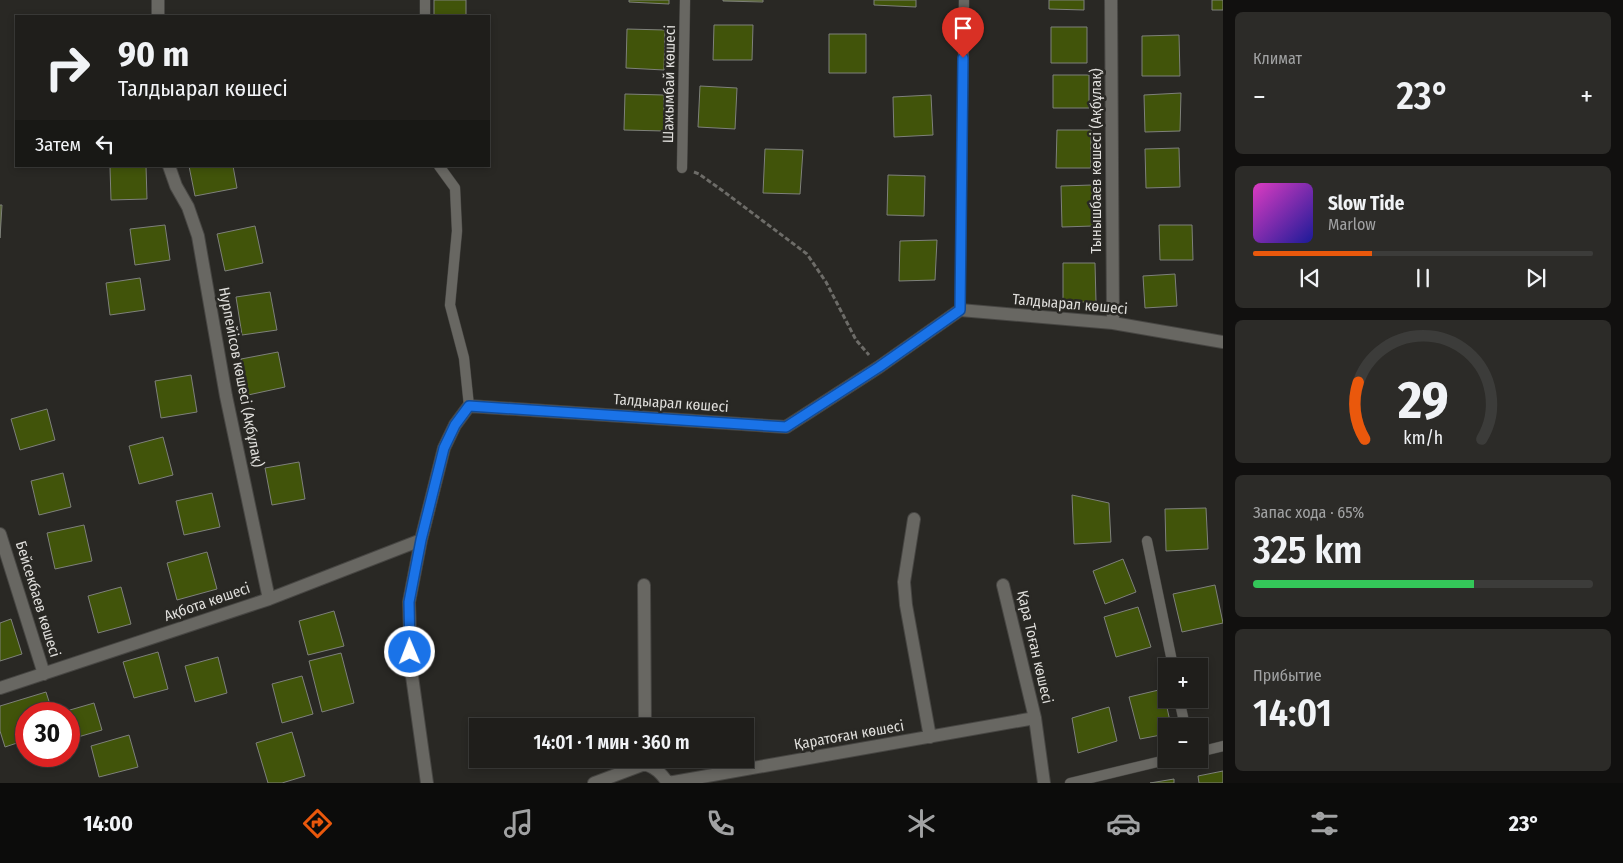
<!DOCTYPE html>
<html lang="ru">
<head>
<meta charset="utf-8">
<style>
  body { margin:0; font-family:"Fira Sans Condensed",sans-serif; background:#2c2b28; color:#f1f3f6; height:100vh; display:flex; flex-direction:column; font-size:19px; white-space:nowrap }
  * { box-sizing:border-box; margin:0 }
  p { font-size:16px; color:#a1a2a3 }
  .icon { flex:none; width:28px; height:28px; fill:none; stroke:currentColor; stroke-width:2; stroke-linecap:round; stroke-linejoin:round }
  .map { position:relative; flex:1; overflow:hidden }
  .details { display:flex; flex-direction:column; gap:12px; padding:12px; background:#11100f; width:400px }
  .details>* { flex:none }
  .banner { position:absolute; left:15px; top:15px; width:475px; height:152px; border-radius:0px; box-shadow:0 2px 8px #0003,0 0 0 1px #3c3c3a; background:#1f1e1b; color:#f1f3f6; overflow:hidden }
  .tools { position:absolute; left:1158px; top:658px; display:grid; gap:10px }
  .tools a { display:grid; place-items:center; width:50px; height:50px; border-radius:0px; background:#1f1e1b; box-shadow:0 2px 8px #0003,0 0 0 1px #3c3c3a; font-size:25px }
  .speed { position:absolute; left:15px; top:702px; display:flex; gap:10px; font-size:25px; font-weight:700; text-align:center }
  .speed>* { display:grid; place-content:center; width:65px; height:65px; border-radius:50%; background:#1f1e1b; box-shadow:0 2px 8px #0003,0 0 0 1px #3c3c3a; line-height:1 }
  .speed .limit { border:8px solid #d22; background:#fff; color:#111 }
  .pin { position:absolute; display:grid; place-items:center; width:42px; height:42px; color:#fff; margin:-51px -21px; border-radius:50% 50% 50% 0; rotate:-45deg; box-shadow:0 0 5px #0007 }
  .pin .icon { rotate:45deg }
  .me { position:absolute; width:55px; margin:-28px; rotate:359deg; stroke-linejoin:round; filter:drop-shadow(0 0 4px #0008) }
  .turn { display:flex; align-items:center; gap:18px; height:105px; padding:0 20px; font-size:22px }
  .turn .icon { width:65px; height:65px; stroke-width:2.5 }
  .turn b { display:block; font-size:35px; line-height:42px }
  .then { display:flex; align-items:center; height:48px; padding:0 20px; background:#0003; gap:10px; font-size:19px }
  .big { font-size:38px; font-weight:600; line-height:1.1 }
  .details .card { flex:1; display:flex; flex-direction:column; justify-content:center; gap:8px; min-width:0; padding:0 18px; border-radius:8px; background:#2c2b28 }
  .details .dial { align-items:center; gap:0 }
  .dial svg { height:130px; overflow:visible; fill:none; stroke:#3c3c3a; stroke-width:7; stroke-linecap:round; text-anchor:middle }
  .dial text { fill:#f1f3f6; stroke:none }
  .song { display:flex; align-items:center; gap:15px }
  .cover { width:60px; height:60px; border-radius:8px; background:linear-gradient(135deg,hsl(310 70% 55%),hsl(240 70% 35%)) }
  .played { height:5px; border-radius:2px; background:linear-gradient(90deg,#ea580c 35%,#3c3c3a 35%) }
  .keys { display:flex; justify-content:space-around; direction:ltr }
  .heat { display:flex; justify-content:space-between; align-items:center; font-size:28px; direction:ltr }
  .charge { height:8px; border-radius:4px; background:linear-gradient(90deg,#34c759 65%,#3c3c3a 0) }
  .trip { position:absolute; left:469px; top:718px; width:285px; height:50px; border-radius:0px; background:#1f1e1b; box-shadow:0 2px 8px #0003,0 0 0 1px #3c3c3a; font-weight:600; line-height:50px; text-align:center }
  .dock { display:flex; height:80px; justify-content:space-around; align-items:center; background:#0c0c0b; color:#a1a2a3 }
  .dock .icon { width:35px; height:35px }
  .dock .on { color:#ea580c }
  .dock b { font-size:22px; color:#f1f3f6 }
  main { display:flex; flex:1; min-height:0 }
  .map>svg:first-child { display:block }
  .building { fill:#41540a; stroke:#7e807b }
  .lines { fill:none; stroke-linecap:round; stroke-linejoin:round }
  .service-casing { stroke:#474643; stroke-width:11 }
  .minor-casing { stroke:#474643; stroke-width:14 }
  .path { stroke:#6d6c68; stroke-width:3; stroke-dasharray:5 2.5; stroke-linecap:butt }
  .service { stroke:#686762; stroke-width:10 }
  .minor { stroke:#686762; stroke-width:12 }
  .route-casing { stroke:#114b97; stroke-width:12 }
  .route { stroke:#1a73e8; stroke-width:9 }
  .labels { text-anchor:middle; stroke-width:5; stroke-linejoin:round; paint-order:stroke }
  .street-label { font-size:15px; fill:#dfdedb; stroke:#292824 }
</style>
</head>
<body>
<main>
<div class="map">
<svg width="1223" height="783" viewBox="0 0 1223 783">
  <rect width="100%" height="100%" fill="#292824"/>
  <!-- building -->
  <path class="building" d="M434 0H466V16L434 15Z
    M629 0H669V4L629 2Z
    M723 0H763V2L723 1Z
    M874 0H916V7L874 5Z
    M1049 0H1084V10L1049 9Z
    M1212 0H1223V10H1212Z
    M714 25H753L752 60H713Z
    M1051 27H1087V63H1051Z
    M627 29 665 30 664 70 626 68Z
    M829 34H866V73H829Z
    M1179 35 1180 76H1142V36Z
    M1053 75H1089V108H1053Z
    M700 86 737 88 735 129 698 127Z
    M1181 93 1180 131 1145 132 1144 95Z
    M625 94 664 95V131L624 130Z
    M931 95 933 135 894 137 893 97Z
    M1057 130H1091V168H1056Z
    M1179 148 1180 187 1146 188 1145 149Z
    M765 149 803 150 800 194 763 193Z
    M146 166 147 199 111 200 110 167Z
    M189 166H233L237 188 195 196Z
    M888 175 925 176 924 216 887 215Z
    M1092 185 1093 226 1062 227 1061 186Z
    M0 205H2L0 238Z
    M165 225 170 260 135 265 130 229Z
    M1159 225H1192L1193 260H1160Z
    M255 226 263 263 225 271 217 234Z
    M937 240 935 280 899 281 900 241Z
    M1063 263H1095L1096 302H1063Z
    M1175 274 1177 306 1145 308 1143 276Z
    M140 278 145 310 110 315 106 283Z
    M270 292 277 330 242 335 236 297Z
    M278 352 285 387 248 395 241 359Z
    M191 375 197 412 161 418 155 381Z
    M47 409 55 440 20 450 11 419Z
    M163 437 173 475 139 484 129 446Z
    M299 462 305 499 272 505 265 468Z
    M63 473 71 507 39 515 31 481Z
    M212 493 220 527 184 535 176 501Z
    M1072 495 1109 503 1111 542 1074 544Z
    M1206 508 1208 549 1166 551 1165 509Z
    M84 525 92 561 55 569 47 533Z
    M207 552 217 589 177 600 167 563Z
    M1123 559 1136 592 1105 604 1093 571Z
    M1215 585 1223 623 1182 632 1173 594Z
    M121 587 131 624 98 633 88 596Z
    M1138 607 1151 647 1116 657 1104 617Z
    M334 611 344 646 308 655 299 621Z
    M11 619 22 654 0 661V623Z
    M158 652 168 689 134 698 123 662Z
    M341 653 354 703 322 712 309 661Z
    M218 657 227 693 195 702 185 666Z
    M302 676 313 714 282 723 272 684Z
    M1163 689 1171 726H1166V734L1140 739 1129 697Z
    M46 692 53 714H26V740L5 747 0 731V706Z
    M94 703 102 730 71 739 69 731V714H64L63 712Z
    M1109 707 1117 741 1078 753 1072 718Z
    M292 732 305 776 282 783H268L256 743Z
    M129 735 138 767 99 777 91 746Z
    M1223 771V783H1199L1198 776Z
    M1174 779V783H1150Z"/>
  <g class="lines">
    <defs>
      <path id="service" d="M425 16V0
        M439 166 455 188 457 231 450 305 464 358 469 406
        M682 168 685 0
        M960 310 964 0
        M1147 541 1173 666
        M1179 699 1185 726
        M1199 752 1223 746
        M1070 783 1170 759"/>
      <path id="minor" d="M158 0V16
        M1111 0 1113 323
        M169 166 176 186 188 207 198 236 226 396 269 599
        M914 519 904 582 906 605 930 737
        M0 534 44 674
        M644 585 645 726
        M1003 585 1035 718 1044 783
        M0 688 269 599 421 540
        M427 783 411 669 409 602 421 540 444 448 455 425 469 406 786 427 879 367 960 310 1113 323 1223 342
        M594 783 645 764C656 768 661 773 668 783
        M668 783 1035 718"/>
    </defs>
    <!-- service casing -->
    <use href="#service" class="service-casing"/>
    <!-- minor casing -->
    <use href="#minor" class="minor-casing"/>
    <!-- path -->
    <path class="path" d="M694 172 699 174 723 191 807 254 826 282 856 340 869 355"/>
    <!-- service -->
    <use href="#service" class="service"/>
    <!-- minor -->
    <use href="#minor" class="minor"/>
  </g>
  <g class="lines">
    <defs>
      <path id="route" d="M410 652 409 602 421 540 444 448 455 425 469 406 786 427 879 367 960 310 963 58"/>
    </defs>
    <!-- route casing -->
    <use href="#route" class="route-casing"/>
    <!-- route -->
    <use href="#route" class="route"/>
  </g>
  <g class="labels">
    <!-- street labels -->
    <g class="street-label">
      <text transform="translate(669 84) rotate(-89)" y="5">Шажымбай көшесі</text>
      <text transform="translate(1096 161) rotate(-90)" y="5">Тынышбаев көшесі (Ақбұлақ)</text>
      <text transform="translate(1070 304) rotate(5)" y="5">Талдыарал көшесі</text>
      <text transform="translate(241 377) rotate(79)" y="5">Нурпейісов көшесі (Ақбұлақ)</text>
      <text transform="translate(671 403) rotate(4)" y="5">Талдыарал көшесі</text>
      <text transform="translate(38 599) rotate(73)" y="5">Бейсекбаев көшесі</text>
      <text transform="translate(207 602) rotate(-19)" y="5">Ақбота көшесі</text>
      <text transform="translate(1035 647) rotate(77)" y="5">Қара Тоған көшесі</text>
      <text transform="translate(849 735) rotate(-10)" y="5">Қаратоған көшесі</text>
    </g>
  </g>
</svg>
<div class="tools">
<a>+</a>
<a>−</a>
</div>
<div class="speed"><div class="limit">30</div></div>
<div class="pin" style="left:963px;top:58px;background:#d93025"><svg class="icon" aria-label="arrive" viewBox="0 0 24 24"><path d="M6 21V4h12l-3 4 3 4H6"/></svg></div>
<svg class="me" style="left:410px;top:652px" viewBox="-20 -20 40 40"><circle r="17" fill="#1a73e8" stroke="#fff" stroke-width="3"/><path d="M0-11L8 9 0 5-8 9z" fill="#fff"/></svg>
<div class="trip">14:01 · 1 мин · 360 m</div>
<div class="banner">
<div class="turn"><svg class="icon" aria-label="right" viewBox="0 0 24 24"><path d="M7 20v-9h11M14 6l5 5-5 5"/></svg><div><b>90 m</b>Талдыарал көшесі</div></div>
<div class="then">Затем<svg class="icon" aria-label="left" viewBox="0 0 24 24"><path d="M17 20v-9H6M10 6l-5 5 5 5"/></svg></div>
</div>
</div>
<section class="details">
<div class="card"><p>Климат</p>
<div class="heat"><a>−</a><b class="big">23°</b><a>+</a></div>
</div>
<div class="card">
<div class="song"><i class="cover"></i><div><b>Slow Tide</b><p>Marlow</p></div></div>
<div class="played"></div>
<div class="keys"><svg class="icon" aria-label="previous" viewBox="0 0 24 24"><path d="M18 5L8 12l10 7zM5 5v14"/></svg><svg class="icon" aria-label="pause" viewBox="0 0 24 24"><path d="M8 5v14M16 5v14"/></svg><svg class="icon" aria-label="next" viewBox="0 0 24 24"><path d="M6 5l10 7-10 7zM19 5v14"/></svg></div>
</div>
<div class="card dial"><svg viewBox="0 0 100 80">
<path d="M14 69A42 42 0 1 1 86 69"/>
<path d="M14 69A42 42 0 0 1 10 34" stroke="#ea580c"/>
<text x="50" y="56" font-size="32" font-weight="700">29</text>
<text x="50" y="72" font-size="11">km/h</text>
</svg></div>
<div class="card"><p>Запас хода · 65%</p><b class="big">325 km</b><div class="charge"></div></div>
<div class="card"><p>Прибытие</p><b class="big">14:01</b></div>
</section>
</main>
<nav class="dock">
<b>14:00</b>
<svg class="icon on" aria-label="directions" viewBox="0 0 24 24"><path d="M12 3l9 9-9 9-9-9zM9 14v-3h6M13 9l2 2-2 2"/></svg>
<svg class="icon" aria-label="music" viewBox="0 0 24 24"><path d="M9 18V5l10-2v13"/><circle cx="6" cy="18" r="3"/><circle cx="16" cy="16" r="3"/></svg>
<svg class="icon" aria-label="phone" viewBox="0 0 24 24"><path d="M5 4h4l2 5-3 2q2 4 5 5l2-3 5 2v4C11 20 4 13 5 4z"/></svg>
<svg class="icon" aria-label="climate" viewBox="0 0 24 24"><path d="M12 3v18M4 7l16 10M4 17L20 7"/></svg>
<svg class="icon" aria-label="car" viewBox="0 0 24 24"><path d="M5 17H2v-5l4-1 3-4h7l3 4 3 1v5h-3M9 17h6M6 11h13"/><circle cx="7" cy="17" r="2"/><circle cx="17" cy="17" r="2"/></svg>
<svg class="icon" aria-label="filters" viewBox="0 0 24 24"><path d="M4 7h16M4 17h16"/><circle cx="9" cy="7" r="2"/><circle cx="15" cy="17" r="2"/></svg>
<b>23°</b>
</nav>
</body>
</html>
